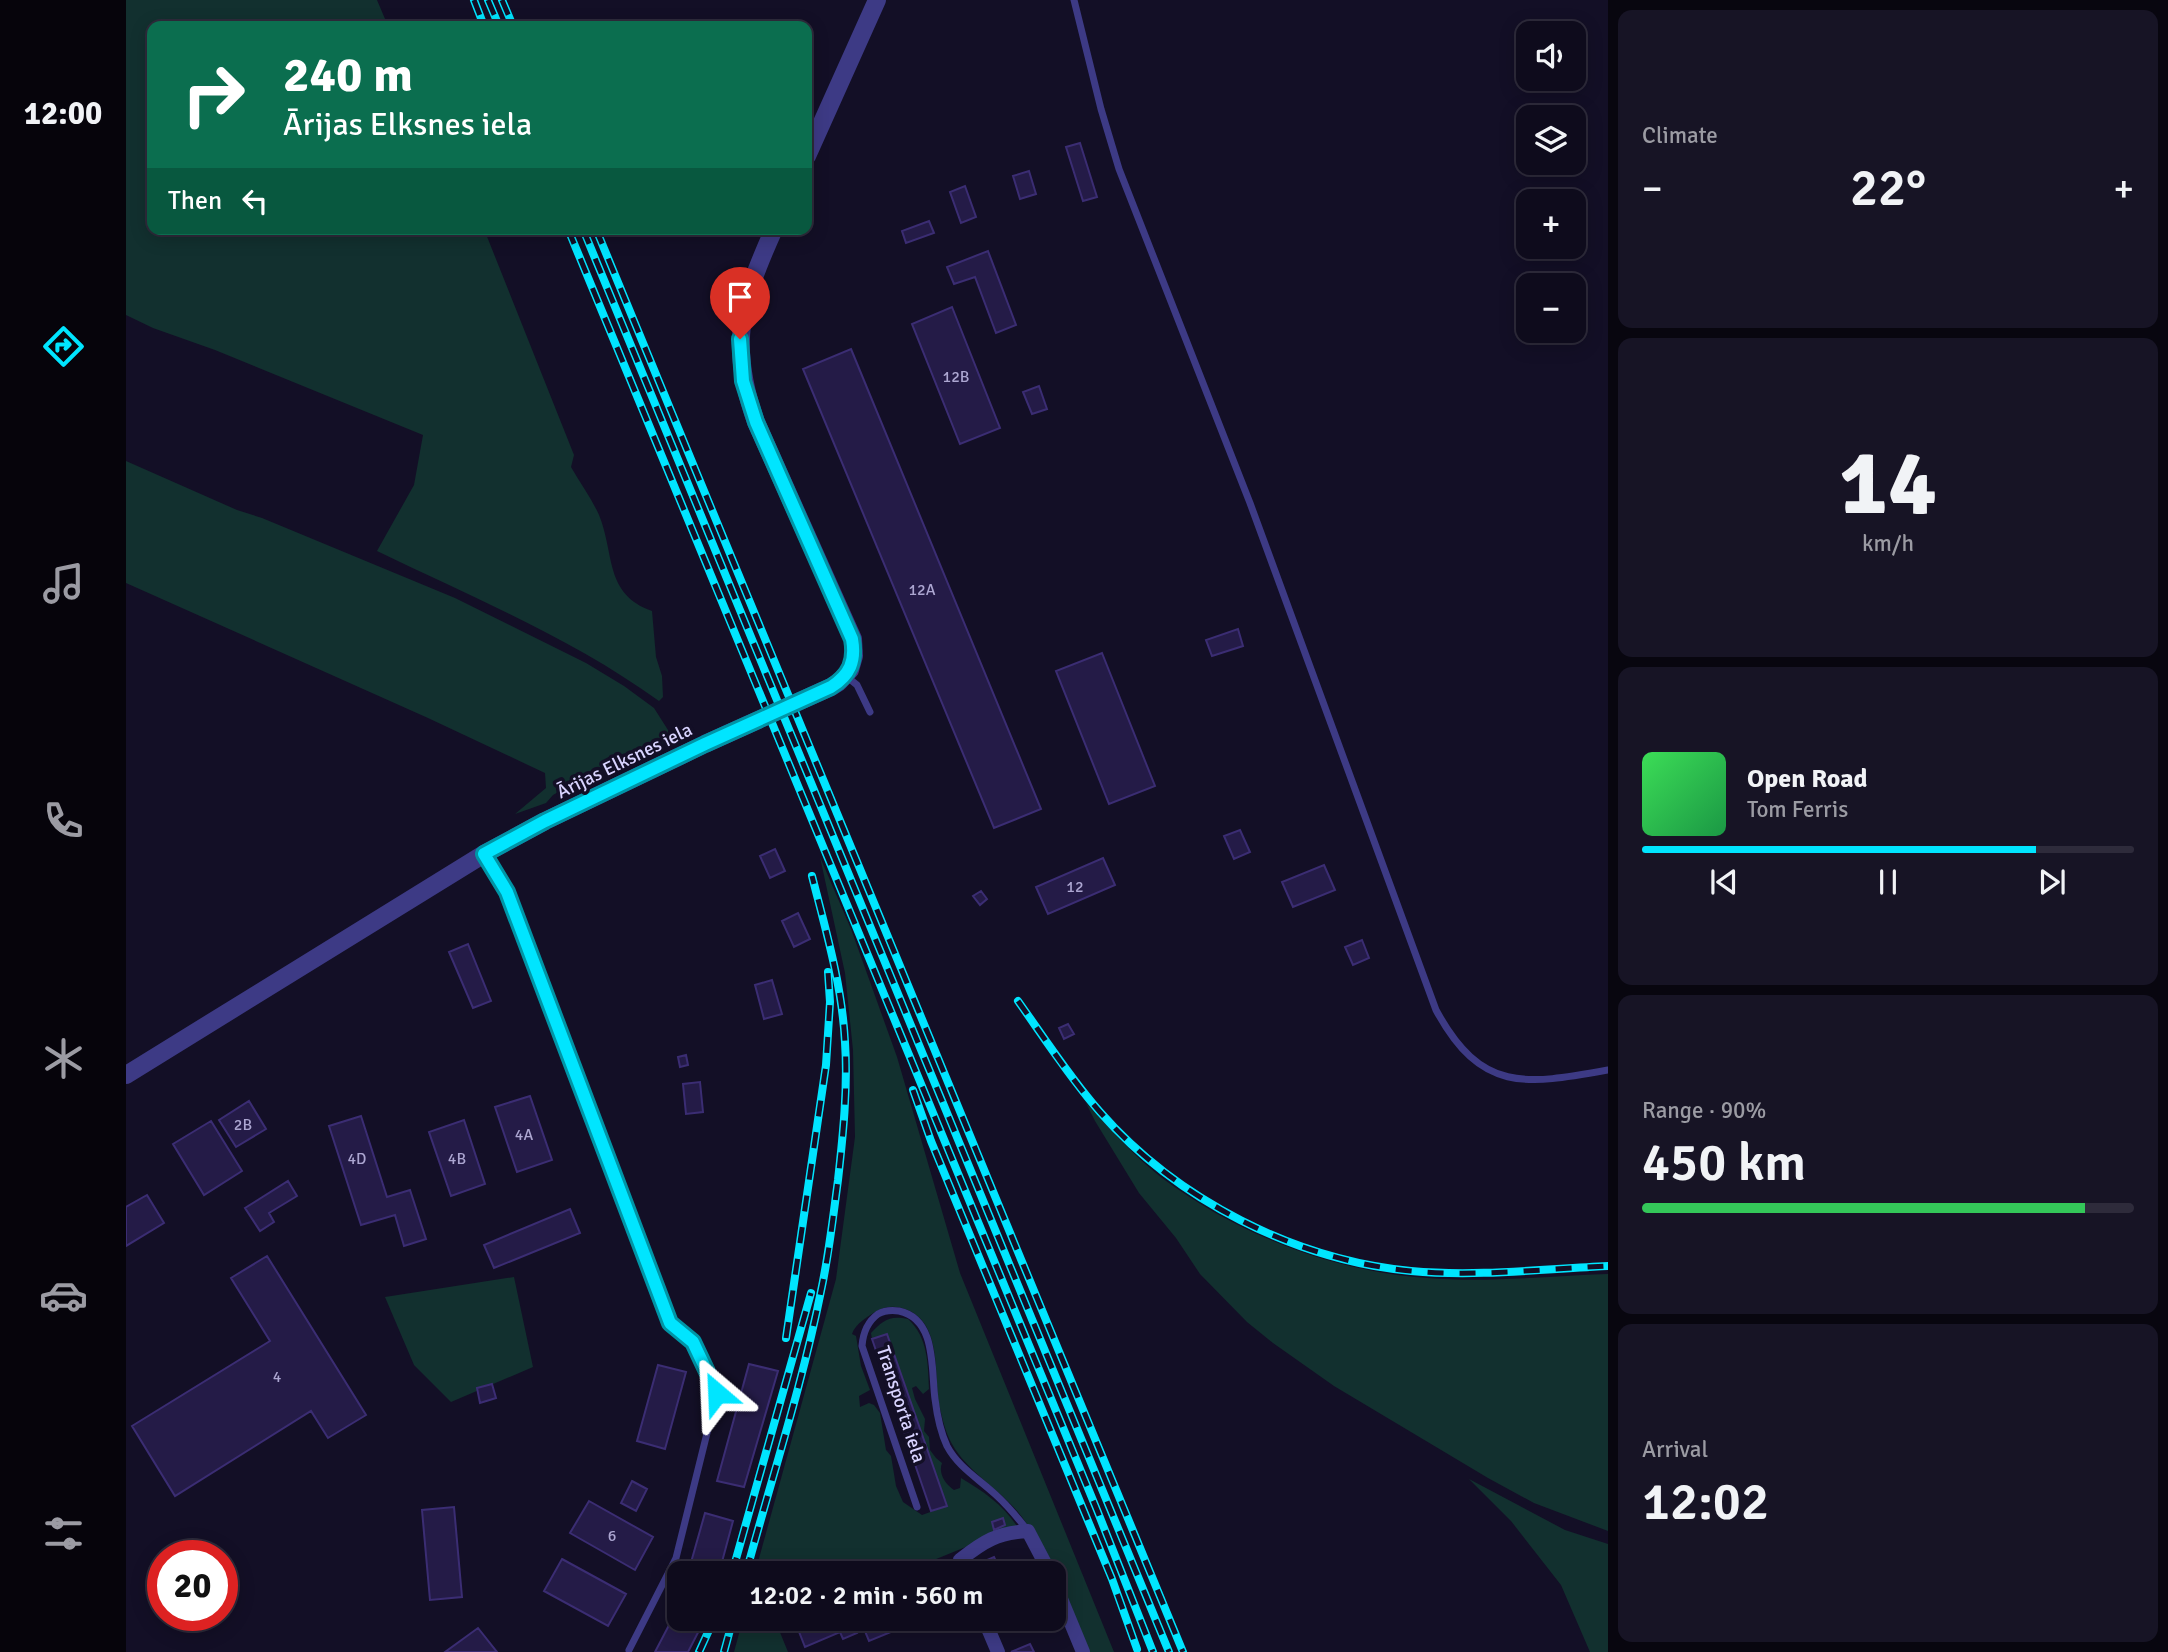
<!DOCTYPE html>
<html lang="en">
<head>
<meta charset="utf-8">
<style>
  body { margin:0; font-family:Signika,sans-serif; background:#171425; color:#f1f3f6; height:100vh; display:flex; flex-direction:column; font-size:26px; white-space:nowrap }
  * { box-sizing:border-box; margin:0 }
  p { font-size:23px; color:#9b9ba3 }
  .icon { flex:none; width:38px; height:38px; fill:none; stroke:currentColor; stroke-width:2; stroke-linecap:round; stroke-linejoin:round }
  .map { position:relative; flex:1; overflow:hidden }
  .side { display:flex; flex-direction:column; gap:10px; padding:10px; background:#08060f; width:560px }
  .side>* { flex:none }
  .top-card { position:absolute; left:21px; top:21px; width:665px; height:214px; border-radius:14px; box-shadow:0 4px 18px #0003,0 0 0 2px #2e2b3b; background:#0b6e4f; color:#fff; overflow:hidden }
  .buttons { position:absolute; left:1390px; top:21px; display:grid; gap:14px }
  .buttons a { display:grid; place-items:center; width:70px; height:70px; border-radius:14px; background:#0e0b1c; box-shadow:0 4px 18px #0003,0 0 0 2px #2e2b3b; font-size:35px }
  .speed { position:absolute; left:21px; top:1540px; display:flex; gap:14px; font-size:35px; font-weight:700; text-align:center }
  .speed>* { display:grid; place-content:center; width:91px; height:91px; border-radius:50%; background:#0e0b1c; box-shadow:0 4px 18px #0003,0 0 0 2px #2e2b3b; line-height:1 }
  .speed .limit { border:10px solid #d22; background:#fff; color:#111 }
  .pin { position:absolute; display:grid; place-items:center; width:60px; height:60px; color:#fff; margin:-72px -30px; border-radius:50% 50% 50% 0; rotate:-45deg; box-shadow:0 0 7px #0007 }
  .pin .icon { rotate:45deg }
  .me { position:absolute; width:77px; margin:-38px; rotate:334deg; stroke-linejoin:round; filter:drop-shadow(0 0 5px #0008) }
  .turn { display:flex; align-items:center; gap:24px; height:147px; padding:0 21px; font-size:32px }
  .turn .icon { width:91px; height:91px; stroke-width:2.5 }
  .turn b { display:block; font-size:49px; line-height:60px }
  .then { display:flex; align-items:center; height:66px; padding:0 21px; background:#0003; gap:14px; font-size:26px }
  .big { font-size:52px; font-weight:600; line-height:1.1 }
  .side .card { flex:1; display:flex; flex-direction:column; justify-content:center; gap:10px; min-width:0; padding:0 24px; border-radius:14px; background:#171425 }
  .side .dial { align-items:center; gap:0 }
  .dial b { font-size:91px; line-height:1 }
  .song { display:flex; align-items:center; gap:21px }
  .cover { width:84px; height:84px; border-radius:10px; background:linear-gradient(135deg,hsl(130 70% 55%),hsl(140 70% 35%)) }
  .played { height:7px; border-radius:4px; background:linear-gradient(90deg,#00e5ff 80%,#2e2b3b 80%) }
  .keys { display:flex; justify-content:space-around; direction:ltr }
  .heat { display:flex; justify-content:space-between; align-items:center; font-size:38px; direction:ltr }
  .charge { height:10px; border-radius:5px; background:linear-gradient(90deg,#34c759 90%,#2e2b3b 0) }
  .trip { position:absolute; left:541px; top:1561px; width:399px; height:70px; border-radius:14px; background:#0e0b1c; box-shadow:0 4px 18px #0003,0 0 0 2px #2e2b3b; font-weight:600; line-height:70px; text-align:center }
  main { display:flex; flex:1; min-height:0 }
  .menu { display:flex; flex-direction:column; width:126px; justify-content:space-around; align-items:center; background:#06040b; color:#9b9ba3 }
  .menu .icon { width:49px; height:49px }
  .menu .on { color:#00e5ff }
  .menu b { font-size:32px; color:#f1f3f6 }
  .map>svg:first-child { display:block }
  .green { fill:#12302f }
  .building { fill:#241b47; stroke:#3b2d73; stroke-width:2 }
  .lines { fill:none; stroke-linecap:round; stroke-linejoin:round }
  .service { stroke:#3d3a85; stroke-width:7 }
  .minor { stroke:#3d3a85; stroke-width:14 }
  .tertiary { stroke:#3d3a85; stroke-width:18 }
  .rail-casing { stroke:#00e5ff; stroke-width:8 }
  .rail { stroke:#130f26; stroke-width:5; stroke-dasharray:16; stroke-linecap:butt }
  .route-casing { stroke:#0095a6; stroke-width:18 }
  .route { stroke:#00e5ff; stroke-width:12 }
  .labels { text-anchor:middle; stroke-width:7; stroke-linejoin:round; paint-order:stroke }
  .number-label { font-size:16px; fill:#aca6d1 }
  .street-label { font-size:19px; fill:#d9d4ff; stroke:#130f26 }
</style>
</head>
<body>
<main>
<nav class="menu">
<b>12:00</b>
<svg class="icon on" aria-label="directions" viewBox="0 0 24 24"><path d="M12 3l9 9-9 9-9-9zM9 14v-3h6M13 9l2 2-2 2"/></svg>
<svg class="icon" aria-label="music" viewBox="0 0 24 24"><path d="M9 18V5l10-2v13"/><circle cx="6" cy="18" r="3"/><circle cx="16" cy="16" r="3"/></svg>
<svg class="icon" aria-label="phone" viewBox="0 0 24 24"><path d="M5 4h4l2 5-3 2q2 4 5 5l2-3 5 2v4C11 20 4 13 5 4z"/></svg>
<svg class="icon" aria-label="climate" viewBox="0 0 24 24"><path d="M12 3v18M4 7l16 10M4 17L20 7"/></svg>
<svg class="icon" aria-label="car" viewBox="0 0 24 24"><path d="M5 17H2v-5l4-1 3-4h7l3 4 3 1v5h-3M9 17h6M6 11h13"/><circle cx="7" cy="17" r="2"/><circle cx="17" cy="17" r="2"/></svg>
<svg class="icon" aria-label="filters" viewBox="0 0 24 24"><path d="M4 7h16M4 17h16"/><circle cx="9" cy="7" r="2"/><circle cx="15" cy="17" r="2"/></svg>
</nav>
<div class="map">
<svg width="1482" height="1652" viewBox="0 0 1482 1652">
  <rect width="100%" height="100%" fill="#130f26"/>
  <!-- green -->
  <path class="green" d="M0 0H251L262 26H26V229H358L448 455 445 467C454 483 466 499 473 515 489 554 478 594 526 611L530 657 536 676 537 697 533 701C446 638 348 598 251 551L288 485 297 435 89 350 27 328 0 315Z
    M0 461 111 510 136 518 329 598 460 663 498 686 528 708 542 730 543 744 506 760 487 770 474 768 427 795 420 803 389 814 420 788 419 773 302 718 0 583Z
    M694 857 725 929 771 1057 834 1273 988 1652H962C942 1609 924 1555 896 1517 876 1490 843 1474 826 1444 819 1432 816 1417 813 1404 808 1372 816 1322 779 1309 770 1306 761 1306 753 1310 743 1315 729 1324 726 1334L730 1336 735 1366 744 1390 733 1396 734 1407 743 1403 748 1405 754 1413 760 1450 765 1456 770 1486 777 1502 796 1515 821 1506 761 1334 746 1339 745 1333C757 1320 764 1315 782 1319 802 1337 802 1364 803 1389L797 1394 790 1386 786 1388 789 1399 799 1419 798 1431 803 1437 804 1450 810 1458 816 1463C812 1473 819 1484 828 1490L834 1488 835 1478C857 1491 876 1504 891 1526L776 1573H629L710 1279 729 1137 727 1050 719 973Z
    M960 1103C984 1129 1008 1156 1036 1178 1113 1235 1205 1271 1301 1278 1361 1283 1422 1276 1482 1274V1531L1408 1503 1362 1478 1208 1386 1147 1343 1121 1322 1074 1274 1050 1238 1013 1193 969 1121Z
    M388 1277 407 1367 325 1402 288 1365 259 1297Z
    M1343 1479 1439 1530 1482 1544V1652H1464L1435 1585 1385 1521Z
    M617 1619H650L649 1620 662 1652H608Z"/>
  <!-- building -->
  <path class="building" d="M954 143 971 197 957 201 940 147Z
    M903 171 910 194 894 199 887 176Z
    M839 186 850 217 835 223 824 192Z
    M803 221 808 233 780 243 776 231Z
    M862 251 890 325 870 333 849 277 828 284 821 267Z
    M826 307 874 428 834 444 786 324Z
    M725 349 915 809 868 828 677 369Z
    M913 386 921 409 906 414 897 392Z
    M1112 629 1117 646 1086 656 1080 640Z
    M976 653 1029 786 983 804 930 671Z
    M1114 830 1124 852 1108 859 1098 836Z
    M649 849 659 871 644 878 634 856Z
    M977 858 989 885 922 914 910 887Z
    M1198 865 1209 890 1167 907 1156 882Z
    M855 891 861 899 854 905 847 896Z
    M672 913 684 939 668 947 656 921Z
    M1236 940 1243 958 1227 965 1219 947Z
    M342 944 365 1001 347 1008 323 952Z
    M646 980 656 1014 638 1019 629 985Z
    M942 1024 948 1034 938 1039 933 1028Z
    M560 1055 562 1065 554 1067 552 1057Z
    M574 1082 577 1112 560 1114 557 1084Z
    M404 1096 426 1160 391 1172 369 1107Z
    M123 1101 140 1129 110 1147 93 1120Z
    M235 1116 261 1197 284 1190 300 1239 278 1246 269 1215 235 1225 203 1126Z
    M338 1120 359 1184 325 1196 303 1132Z
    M85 1121 116 1171 78 1195 47 1144Z
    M162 1181 171 1196 143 1213 148 1222 134 1231 119 1208Z
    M21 1195 38 1223 0 1246V1207Z
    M444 1209 454 1233 368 1268 358 1245Z
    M141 1256 240 1415 202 1438 185 1411 49 1496 6 1426 144 1341 105 1278Z
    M761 1334 821 1506 805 1511 746 1339Z
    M623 1364 652 1371 618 1487 591 1481Z
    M532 1365 560 1372 539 1449 511 1441Z
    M366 1384 370 1398 354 1403 351 1388Z
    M506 1481 521 1489 510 1511 495 1503Z
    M463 1501 527 1537 509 1570 444 1533Z
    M328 1507 336 1597 304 1600 296 1510Z
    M579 1513 607 1521 593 1573H562Z
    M877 1518 879 1525 868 1530 866 1522Z
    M868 1557 875 1573H850L847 1566Z
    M436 1559 500 1594 482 1626 418 1591Z
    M820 1565 824 1573H800Z
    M553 1606V1619H579L562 1652H529Z
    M682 1619H725L731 1633 717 1639 714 1632 679 1647 670 1624Z
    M734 1619H760L765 1632 743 1641Z
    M815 1619H843L819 1629Z
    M352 1628 371 1652H319Z
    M904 1644 908 1652H885Z"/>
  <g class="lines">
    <!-- service -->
    <path class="service" d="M948 0 975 109 993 169 1124 503 1310 1010C1355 1093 1399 1085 1482 1070
      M720 676 731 685 744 712
      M358 855 381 892 544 1323 567 1342 591 1393 550 1558 503 1650
      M791 1507 736 1346C737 1333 741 1322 752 1314 759 1310 766 1310 773 1311 811 1319 805 1370 809 1399 811 1415 814 1431 821 1446 832 1467 853 1479 870 1495 882 1506 892 1518 902 1531"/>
    <!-- minor -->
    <path class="minor" d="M839 1573 834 1560C858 1541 871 1533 902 1531L924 1573
      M928 1582 957 1652
      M858 1619 872 1652"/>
    <!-- tertiary -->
    <path class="tertiary" d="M681 156 751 0
      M0 1075 358 854 419 821 579 744 705 687 713 682 724 670 728 656 727 639 630 422C602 344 615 303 648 229"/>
    <defs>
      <path id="rail" d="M348 0 358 26
        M362 0 373 26
        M376 0 387 26
        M442 229 971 1510 1027 1652
        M457 229 1043 1652
        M470 229 1057 1652
        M892 1001C919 1039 944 1078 974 1112 1051 1200 1169 1260 1285 1271 1350 1277 1417 1269 1482 1266
        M787 1090 805 1141 986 1579 1011 1649
        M660 1338 700 1065 704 1002 702 972
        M606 1573 685 1293
        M620 1573C645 1480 676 1386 695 1291 703 1254 707 1217 712 1180 717 1135 722 1088 719 1042 716 985 700 931 686 876
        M573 1652 588 1619
        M598 1652 607 1619"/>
    </defs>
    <!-- rail casing -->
    <use href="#rail" class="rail-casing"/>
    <!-- rail -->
    <use href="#rail" class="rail"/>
  </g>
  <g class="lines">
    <defs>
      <path id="route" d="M591 1393 567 1342 544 1323 381 892 358 854 419 821 579 744 705 687C724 675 730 661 726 639L630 422 617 381 614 339"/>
    </defs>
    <!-- route casing -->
    <use href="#route" class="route-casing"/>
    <!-- route -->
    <use href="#route" class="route"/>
  </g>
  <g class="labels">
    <!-- number labels -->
    <g class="number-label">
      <text x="830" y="382">12B</text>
      <text x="796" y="595">12A</text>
      <text x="949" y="892">12</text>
      <text x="117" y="1130">2B</text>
      <text x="398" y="1140">4A</text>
      <text x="231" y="1164">4D</text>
      <text x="331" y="1164">4B</text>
      <text x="151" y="1382">4</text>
      <text x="486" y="1541">6</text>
    </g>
    <!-- street labels -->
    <g class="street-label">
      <text transform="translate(498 760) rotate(-26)" y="7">Ārijas Elksnes iela</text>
      <text transform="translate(776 1404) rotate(72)" y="7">Transporta iela</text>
    </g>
  </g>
</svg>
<div class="buttons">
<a><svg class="icon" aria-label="sound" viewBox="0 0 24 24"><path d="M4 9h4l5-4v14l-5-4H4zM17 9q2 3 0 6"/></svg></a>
<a><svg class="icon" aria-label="layers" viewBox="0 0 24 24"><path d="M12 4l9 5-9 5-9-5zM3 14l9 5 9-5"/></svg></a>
<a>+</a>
<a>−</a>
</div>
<div class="speed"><div class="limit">20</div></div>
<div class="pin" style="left:614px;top:339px;background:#d93025"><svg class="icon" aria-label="arrive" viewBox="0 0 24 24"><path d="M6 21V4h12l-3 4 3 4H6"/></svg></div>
<svg class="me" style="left:591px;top:1393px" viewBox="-20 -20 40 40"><path d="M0-17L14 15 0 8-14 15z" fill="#00e5ff" stroke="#fff" stroke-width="4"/></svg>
<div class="trip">12:02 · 2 min · 560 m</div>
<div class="top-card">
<div class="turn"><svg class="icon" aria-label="right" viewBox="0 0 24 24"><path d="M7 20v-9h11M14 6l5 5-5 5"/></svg><div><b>240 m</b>Ārijas Elksnes iela</div></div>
<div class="then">Then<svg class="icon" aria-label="left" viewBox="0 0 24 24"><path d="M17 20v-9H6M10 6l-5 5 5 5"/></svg></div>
</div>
</div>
<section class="side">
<div class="card"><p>Climate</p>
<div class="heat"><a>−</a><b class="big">22°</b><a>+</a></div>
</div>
<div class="card dial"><b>14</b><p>km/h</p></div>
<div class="card">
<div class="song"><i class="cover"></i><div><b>Open Road</b><p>Tom Ferris</p></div></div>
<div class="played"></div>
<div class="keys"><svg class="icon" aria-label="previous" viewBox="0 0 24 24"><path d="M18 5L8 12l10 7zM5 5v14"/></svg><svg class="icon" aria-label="pause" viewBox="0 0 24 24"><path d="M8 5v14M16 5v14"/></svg><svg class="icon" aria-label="next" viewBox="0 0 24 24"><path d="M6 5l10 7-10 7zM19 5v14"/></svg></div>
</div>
<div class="card"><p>Range · 90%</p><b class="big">450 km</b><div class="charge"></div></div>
<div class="card"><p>Arrival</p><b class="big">12:02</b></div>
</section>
</main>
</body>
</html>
